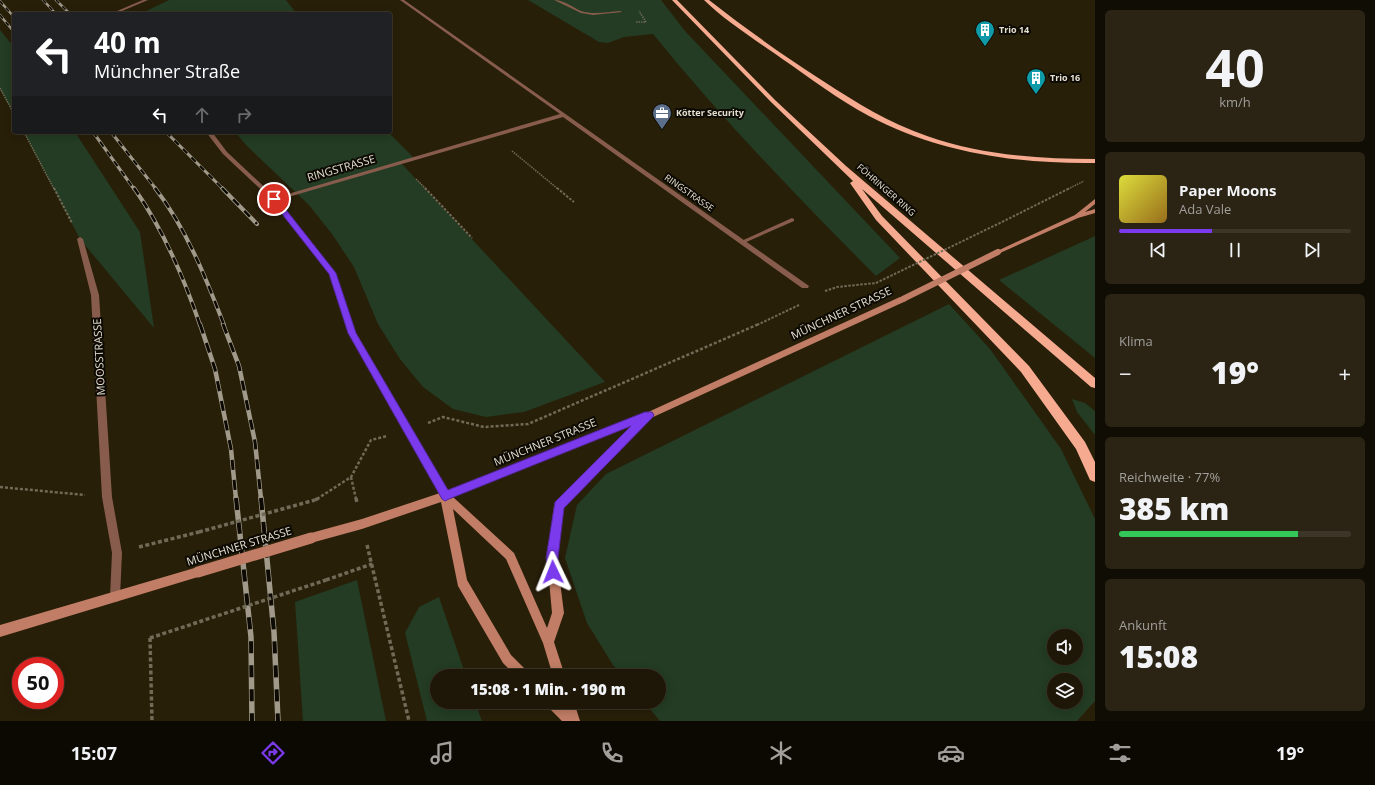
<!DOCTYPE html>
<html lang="de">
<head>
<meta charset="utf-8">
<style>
  body { margin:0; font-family:"Open Sans",sans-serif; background:#2b2415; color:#f1f3f6; height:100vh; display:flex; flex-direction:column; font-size:15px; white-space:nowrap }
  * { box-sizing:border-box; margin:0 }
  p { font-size:13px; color:#a19f9b }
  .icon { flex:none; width:22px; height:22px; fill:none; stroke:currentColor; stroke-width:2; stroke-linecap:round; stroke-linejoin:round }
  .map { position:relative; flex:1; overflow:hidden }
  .details { display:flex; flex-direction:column; gap:10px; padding:10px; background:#100d04; width:280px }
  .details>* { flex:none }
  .guide { position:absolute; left:12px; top:12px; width:380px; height:122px; border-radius:4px; box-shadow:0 2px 10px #0003,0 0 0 1px #3c3628; background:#202124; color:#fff; overflow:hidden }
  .tools { position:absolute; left:1047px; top:629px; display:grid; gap:8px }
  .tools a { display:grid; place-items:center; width:36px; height:36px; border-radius:50%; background:#1e1707; box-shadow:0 2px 10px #0003,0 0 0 1px #3c3628; font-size:20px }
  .speed { position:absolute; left:12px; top:657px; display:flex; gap:8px; font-size:20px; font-weight:700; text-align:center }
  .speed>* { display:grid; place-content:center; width:52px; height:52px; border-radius:50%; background:#1e1707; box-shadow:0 2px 10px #0003,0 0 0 1px #3c3628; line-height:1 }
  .speed .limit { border:6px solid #d22; background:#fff; color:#111 }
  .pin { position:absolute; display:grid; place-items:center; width:34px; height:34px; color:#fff; margin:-17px; border:2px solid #fff; border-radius:50%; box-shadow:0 1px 4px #0007 }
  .me { position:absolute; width:44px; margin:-22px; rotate:358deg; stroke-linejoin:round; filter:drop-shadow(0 0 3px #0008) }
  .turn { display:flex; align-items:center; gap:14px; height:84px; padding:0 16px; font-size:18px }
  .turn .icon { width:52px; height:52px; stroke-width:2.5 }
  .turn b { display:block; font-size:28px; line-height:34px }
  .lanes { display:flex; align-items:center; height:38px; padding:0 16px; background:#0003; justify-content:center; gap:20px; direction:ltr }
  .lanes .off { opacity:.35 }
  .big { font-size:30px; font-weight:800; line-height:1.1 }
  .details .widget { flex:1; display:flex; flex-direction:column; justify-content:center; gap:6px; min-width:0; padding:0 14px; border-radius:6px; background:#2b2415 }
  .details .dial { align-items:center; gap:0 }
  .dial b { font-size:52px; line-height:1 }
  .song { display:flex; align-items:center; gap:12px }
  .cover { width:48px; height:48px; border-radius:6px; background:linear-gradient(135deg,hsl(60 70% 55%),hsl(40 70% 35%)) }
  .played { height:4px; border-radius:2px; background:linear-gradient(90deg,#7c3aed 40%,#3c3628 40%) }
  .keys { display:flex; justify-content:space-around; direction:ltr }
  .heat { display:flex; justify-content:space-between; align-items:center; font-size:22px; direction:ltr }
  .charge { height:6px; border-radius:3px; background:linear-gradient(90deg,#34c759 77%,#3c3628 0) }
  .trip { position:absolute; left:430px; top:669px; width:236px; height:40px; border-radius:20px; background:#1e1707; box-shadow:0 2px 10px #0003,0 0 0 1px #3c3628; font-weight:800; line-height:40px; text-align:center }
  .tab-bar { display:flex; height:64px; justify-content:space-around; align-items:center; background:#0c0903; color:#a19f9b }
  .tab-bar .icon { width:28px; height:28px }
  .tab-bar .active { color:#7c3aed }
  .tab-bar b { font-size:18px; color:#f1f3f6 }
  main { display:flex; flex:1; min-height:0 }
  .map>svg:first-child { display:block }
  .green { fill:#233c23; fill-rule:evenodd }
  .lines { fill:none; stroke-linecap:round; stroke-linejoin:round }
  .path-far3 { stroke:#716a57; stroke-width:1.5; stroke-dasharray:1.5 1; stroke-linecap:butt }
  .path-far2 { stroke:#716a57; stroke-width:2; stroke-dasharray:2.5 1.5; stroke-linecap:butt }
  .path-far1 { stroke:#716a57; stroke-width:2.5; stroke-dasharray:3 2; stroke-linecap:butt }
  .path { stroke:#716a57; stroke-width:3.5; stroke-dasharray:4 2.5; stroke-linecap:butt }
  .service { fill:#875c4d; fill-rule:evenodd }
  .minor { fill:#875c4d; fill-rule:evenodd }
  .secondary { fill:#c17d65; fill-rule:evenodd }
  .trunk { fill:#f6aa8f; fill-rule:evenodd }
  .rail-far4-casing { stroke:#a19a8a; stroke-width:2.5 }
  .rail-far3-casing { stroke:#a19a8a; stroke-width:3 }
  .rail-far2-casing { stroke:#a19a8a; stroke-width:4 }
  .rail-far1-casing { stroke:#a19a8a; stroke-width:4.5 }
  .rail-casing { stroke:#a19a8a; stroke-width:5.5 }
  .rail-far4 { stroke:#0d0a03; stroke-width:1.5; stroke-dasharray:4.5; stroke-linecap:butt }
  .rail-far3 { stroke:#0d0a03; stroke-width:2; stroke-dasharray:6; stroke-linecap:butt }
  .rail-far2 { stroke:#0d0a03; stroke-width:2.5; stroke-dasharray:8; stroke-linecap:butt }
  .rail-far1 { stroke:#0d0a03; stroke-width:3; stroke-dasharray:10; stroke-linecap:butt }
  .rail { stroke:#0d0a03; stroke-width:4; stroke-dasharray:12; stroke-linecap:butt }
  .path-bridge-far1 { stroke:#716a57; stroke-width:2; stroke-dasharray:2.5 1.5; stroke-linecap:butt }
  .path-bridge { stroke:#716a57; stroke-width:3.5; stroke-dasharray:4 2.5; stroke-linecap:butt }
  .secondary-bridge-far1 { stroke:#c17d65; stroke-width:6 }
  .secondary-bridge { stroke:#c17d65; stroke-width:11 }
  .route { fill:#7c3aed; stroke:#51269a }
  .labels { text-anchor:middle; stroke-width:4; stroke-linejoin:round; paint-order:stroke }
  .far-poi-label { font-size:9px; font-weight:bold; fill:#e6e0d3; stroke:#0d0a03; text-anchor:start }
  .far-street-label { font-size:9px; fill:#e6e0d3; stroke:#0d0a03 }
  .street-label { font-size:11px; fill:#e6e0d3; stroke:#0d0a03 }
</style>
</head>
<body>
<main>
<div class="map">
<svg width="1095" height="721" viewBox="0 0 1095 721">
  <rect width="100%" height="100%" fill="#281f09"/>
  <!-- green -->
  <path class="green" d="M169 0H286L297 14H140Z
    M528 0H661L685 31 900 258 876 276C798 198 722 119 653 34L624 37 608 43 599 42Z
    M0 30 14 47V114L0 89Z
    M24 132H75L140 232 154 328 80 239Z
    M235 132H388L414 158 401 163 605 382 524 412 486 417 453 409 423 387 400 359 378 324 354 267 332 234 309 205 247 146Z
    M1095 236V358L999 280Z
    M949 304 990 349 1061 449 1095 519V701L1077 721H660L644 702H659V676H623L613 665 587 623 565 558 577 505 606 474ZM1054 636H1076V658H1054ZM1054 680H1076V702H1054Z
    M1072 399 1085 403 1095 411V435L1077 412Z
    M357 580 386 721H303L295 602Z
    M439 597 466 676H437V702H475L482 721H427L405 633 419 607Z"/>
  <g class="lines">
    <!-- path-far3 -->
    <path class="path-far3" d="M636 22H646L639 11
      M0 88 14 114
      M24 132 54 189
      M512 151 558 189
      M416 179 426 189
      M1068 189 1084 181"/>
    <!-- path-far2 -->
    <path class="path-far2" d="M54 188 72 223
      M425 188 472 238
      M557 188 574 202
      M1002 222 1070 188
      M825 291 837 287 876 283
      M757 325 799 305"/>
    <!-- path-far1 -->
    <path class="path-far1" d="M428 423 443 417 484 427 528 424 759 324
      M351 477 356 499
      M0 487 85 495
      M317 499 351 477 371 440 387 436"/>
    <!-- path -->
    <path class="path" d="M356 498 357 503
      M315 500 319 498
      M367 545 409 721
      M139 547 199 532
      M326 580 372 564
      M150 638 152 721"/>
    <!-- service -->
    <path class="service" d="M143 0H148L115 14H110Z
      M554 0C564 0 572 7 581 11 593 15 608 12 620 11L622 12 593 15 581 13Z
      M206 132H212L227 152 276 198V200H272L223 154Z
      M792 218 794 219V221L744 243H740L739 242Z"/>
    <!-- minor -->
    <path class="minor" d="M400 0H404L809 286 808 288H802L563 117 278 200 335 273 356 333 448 493 450 496 448 499 445 500 442 499 348 333 329 273 271 199 560 114Z
      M80 237 83 239 99 295 112 497 122 553 120 597 119 601 115 602 111 601 110 597 112 553 102 497 91 295 77 239Z"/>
    <!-- secondary -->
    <path class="secondary" d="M1095 199V204L1085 212 1095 209V213L1078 218 1000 253 998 254 995 252 1075 215Z
      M900 297H906L907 299 906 301 651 418 564 508 557 558 564 613 554 642 565 676H553L543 643 506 559 453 509 467 580 511 655 528 672 530 676H516L503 663 458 586 441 502 362 529 311 543 307 541 306 538 307 535 311 533 362 519 443 492 646 413ZM634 425 556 503 554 506 547 558 552 613 547 628 514 553 453 497Z
      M198 567 202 568 203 572 202 576 198 577 0 637V625Z
      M545 702H560L563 705 562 702H574L580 721H562L547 706Z"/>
    <!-- trunk -->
    <path class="trunk" d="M672 0H677L775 100 846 166 1095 378V388L1091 387 862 189 882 216 1029 366 1085 442 1095 462V482L1090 480 1076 449 1021 372 876 220 850 183 853 181 771 102Z
      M704 0H709C746 29 784 56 823 81 857 103 889 123 927 136 981 155 1038 159 1095 159V163C1017 164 939 153 869 116 839 100 810 78 781 58 757 41 724 20 704 0Z"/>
    <defs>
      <path id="rail-far4" d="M43 0 56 14
        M56 0 70 14
        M0 1 14 17
        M0 15 14 32"/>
      <path id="rail-far3" d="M93 132 134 189
        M111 132 156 189
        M166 132 223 189"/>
      <path id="rail-far2" d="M134 188C163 229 184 278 200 325
        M155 188C186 228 206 278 224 325
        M222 188 257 224"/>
      <path id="rail-far1" d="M200 324 215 369 231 449 236 499
        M223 324 239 366 255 442 261 499"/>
      <path id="rail" d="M236 498 251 637 252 721
        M261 498 274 632 278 721"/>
    </defs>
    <!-- rail-far4 casing -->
    <use href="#rail-far4" class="rail-far4-casing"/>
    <!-- rail-far3 casing -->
    <use href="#rail-far3" class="rail-far3-casing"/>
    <!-- rail-far2 casing -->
    <use href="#rail-far2" class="rail-far2-casing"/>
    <!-- rail-far1 casing -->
    <use href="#rail-far1" class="rail-far1-casing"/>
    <!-- rail casing -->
    <use href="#rail" class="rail-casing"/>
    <!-- rail-far4 -->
    <use href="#rail-far4" class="rail-far4"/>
    <!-- rail-far3 -->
    <use href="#rail-far3" class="rail-far3"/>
    <!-- rail-far2 -->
    <use href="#rail-far2" class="rail-far2"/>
    <!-- rail-far1 -->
    <use href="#rail-far1" class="rail-far1"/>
    <!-- rail -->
    <use href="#rail" class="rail"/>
    <!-- path-bridge-far1 -->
    <path class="path-bridge-far1" d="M876 283 1002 222"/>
    <!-- path-bridge -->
    <path class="path-bridge" d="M199 532 315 500
      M150 638 326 580"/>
    <!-- secondary-bridge-far1 -->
    <path class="secondary-bridge-far1" d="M903 299 998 252"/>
    <!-- secondary-bridge -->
    <path class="secondary-bridge" d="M198 572 311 538"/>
  </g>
  <!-- route -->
  <path class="route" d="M271 197H276L336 273 356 333 448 490 645 412H652L654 415 652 418 564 508 558 558 559 572 557 576 553 578 549 576 546 558 555 502 631 426 449 499 445 501 442 499 348 333 329 274 271 200Z"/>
  <!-- icons -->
  <defs>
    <symbol id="building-pin" viewBox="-11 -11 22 30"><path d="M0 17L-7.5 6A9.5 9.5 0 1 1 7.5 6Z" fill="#0f9aa8" stroke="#0d0a03"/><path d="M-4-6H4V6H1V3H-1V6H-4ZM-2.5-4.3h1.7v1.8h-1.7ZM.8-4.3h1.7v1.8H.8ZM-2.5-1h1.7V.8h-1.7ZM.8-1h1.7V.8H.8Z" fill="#fff"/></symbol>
    <symbol id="office-pin" viewBox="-11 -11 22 30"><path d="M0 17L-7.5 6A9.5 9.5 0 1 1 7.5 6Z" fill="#5c6f8a" stroke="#0d0a03"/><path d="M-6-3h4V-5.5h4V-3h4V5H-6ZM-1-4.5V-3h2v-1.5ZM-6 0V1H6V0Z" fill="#fff"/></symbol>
  </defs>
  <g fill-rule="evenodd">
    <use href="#building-pin" x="974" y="19" width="22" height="30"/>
    <use href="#building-pin" x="1025" y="67" width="22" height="30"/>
    <use href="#office-pin" x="651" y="102" width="22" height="30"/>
  </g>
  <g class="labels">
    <!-- far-poi labels -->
    <g class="far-poi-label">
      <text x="999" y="33">Trio 14</text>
      <text x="1050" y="81">Trio 16</text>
      <text x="676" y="116">Kötter Security</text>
    </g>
    <!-- far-street labels -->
    <g class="far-street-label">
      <text transform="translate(886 190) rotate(41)" y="3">FÖHRINGER RING</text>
      <text transform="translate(689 193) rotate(35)" y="3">RINGSTRASSE</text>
    </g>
    <!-- street labels -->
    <g class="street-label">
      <text transform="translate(341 168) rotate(-16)" y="4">RINGSTRASSE</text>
      <text transform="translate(841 313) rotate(-25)" y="4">MÜNCHNER STRASSE</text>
      <text transform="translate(99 357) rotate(-93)" y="4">MOOSSTRASSE</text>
      <text transform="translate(545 442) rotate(-22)" y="4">MÜNCHNER STRASSE</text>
      <text transform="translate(239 546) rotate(-17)" y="4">MÜNCHNER STRASSE</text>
    </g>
  </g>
</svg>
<div class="tools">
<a><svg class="icon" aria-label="sound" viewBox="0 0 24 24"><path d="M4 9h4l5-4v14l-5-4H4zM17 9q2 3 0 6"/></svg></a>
<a><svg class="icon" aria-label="layers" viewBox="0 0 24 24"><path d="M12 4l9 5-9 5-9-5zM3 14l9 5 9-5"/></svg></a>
</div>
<div class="speed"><div class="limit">50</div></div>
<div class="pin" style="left:274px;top:199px;background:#d93025"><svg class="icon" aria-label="arrive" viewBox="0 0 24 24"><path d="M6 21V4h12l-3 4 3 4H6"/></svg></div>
<svg class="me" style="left:553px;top:572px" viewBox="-20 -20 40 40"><path d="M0-17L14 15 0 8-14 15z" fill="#7c3aed" stroke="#fff" stroke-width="4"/></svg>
<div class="trip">15:08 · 1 Min. · 190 m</div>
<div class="guide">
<div class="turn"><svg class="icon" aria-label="left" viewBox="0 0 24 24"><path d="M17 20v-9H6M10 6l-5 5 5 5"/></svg><div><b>40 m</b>Münchner Straße</div></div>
<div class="lanes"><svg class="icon" aria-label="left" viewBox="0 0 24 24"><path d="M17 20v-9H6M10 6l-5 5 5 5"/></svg><svg class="icon off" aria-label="ahead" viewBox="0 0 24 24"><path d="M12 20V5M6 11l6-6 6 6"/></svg><svg class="icon off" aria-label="right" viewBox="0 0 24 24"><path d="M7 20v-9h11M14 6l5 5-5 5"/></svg></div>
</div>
</div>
<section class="details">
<div class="widget dial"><b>40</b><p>km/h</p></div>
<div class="widget">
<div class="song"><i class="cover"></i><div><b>Paper Moons</b><p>Ada Vale</p></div></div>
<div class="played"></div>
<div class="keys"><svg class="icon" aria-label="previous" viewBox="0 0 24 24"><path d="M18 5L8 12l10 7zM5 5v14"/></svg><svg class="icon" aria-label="pause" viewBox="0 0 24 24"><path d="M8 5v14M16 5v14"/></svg><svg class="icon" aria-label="next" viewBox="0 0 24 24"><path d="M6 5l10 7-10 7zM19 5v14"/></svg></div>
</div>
<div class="widget"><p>Klima</p>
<div class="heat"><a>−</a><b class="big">19°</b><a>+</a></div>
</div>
<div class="widget"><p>Reichweite · 77%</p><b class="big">385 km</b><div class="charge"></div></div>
<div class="widget"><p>Ankunft</p><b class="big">15:08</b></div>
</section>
</main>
<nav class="tab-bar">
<b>15:07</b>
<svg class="icon active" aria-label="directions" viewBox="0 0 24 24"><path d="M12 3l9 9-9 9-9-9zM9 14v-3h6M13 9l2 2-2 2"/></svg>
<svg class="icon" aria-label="music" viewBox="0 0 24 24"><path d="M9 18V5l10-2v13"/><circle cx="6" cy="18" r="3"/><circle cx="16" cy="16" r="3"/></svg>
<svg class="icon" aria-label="phone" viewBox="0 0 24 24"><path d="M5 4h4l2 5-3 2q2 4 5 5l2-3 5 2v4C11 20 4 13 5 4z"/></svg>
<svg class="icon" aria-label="climate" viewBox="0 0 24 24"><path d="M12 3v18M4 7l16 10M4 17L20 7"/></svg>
<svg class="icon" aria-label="car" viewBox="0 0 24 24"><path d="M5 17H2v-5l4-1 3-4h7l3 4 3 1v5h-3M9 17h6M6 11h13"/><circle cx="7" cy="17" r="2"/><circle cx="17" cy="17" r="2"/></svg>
<svg class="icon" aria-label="filters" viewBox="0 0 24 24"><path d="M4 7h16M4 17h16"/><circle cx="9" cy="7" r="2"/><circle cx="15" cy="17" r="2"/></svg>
<b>19°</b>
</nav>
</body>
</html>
